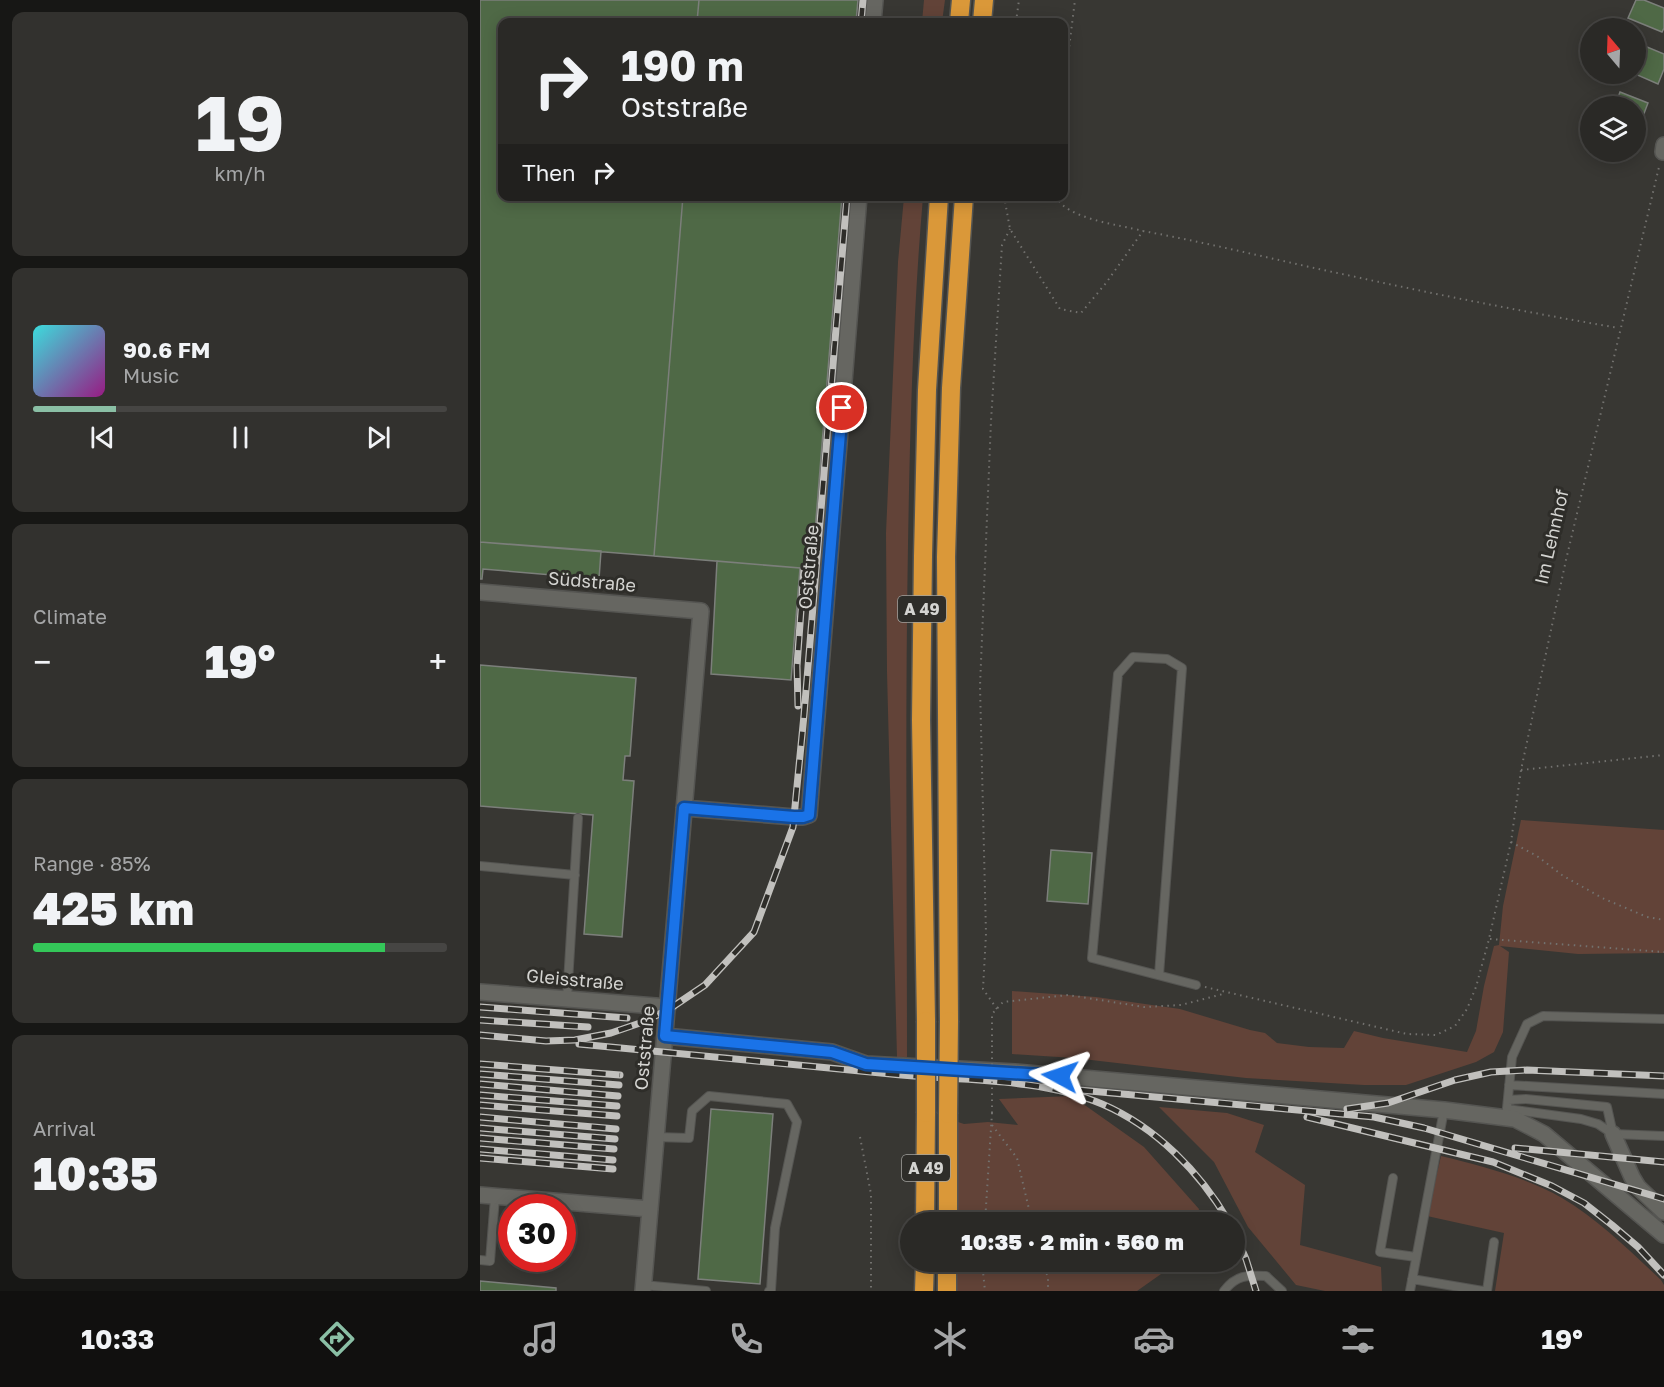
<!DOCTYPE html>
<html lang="en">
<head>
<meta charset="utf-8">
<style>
  body { margin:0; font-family:"Golos Text",sans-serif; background:#32312e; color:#f1f3f6; height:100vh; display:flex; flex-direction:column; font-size:22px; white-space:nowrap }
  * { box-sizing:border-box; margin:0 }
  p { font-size:20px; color:#a5a6a7 }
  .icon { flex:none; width:33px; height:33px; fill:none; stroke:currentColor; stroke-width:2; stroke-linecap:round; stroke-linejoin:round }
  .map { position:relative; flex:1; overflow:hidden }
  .sheet { display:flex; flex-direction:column; gap:12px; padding:12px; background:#171715; width:480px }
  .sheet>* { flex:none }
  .hud { position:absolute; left:18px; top:18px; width:570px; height:183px; border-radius:12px; box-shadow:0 3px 15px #0003,0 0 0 2px #464543; background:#2a2926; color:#f1f3f6; overflow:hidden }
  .needle { width:39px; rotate:341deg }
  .controls { position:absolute; left:1100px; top:18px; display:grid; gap:12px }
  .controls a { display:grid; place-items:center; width:66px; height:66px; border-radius:50%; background:#2a2926; box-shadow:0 3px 15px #0003,0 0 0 2px #464543; font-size:30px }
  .speed { position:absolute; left:18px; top:1194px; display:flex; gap:12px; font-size:30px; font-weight:700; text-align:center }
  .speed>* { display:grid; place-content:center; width:78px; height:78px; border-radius:50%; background:#2a2926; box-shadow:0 3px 15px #0003,0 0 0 2px #464543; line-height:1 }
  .speed .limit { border:9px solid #d22; background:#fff; color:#111 }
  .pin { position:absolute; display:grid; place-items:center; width:51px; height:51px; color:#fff; margin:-26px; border:3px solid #fff; border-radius:50%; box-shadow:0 2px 6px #0007 }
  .me { position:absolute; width:66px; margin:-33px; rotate:275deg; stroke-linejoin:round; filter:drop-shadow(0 0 4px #0008) }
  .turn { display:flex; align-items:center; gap:21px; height:126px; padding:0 24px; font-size:27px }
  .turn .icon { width:78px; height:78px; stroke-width:2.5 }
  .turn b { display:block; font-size:42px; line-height:51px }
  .then { display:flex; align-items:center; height:57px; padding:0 24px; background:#0003; gap:12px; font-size:22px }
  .big { font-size:45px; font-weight:800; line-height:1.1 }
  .sheet .tile { flex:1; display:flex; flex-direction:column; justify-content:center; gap:9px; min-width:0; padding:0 21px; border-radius:12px; background:#32312e }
  .sheet .dial { align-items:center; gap:0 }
  .dial b { font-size:78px; line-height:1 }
  .song { display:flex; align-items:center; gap:18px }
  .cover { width:72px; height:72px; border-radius:9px; background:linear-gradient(135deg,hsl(180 70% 55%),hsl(310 70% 35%)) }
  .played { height:6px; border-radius:3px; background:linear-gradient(90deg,#8abfa5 20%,#464543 20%) }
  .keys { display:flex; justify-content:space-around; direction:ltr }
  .heat { display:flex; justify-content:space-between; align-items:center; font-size:33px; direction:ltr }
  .charge { height:9px; border-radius:4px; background:linear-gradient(90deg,#34c759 85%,#464543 0) }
  .trip { position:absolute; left:420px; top:1212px; width:345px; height:60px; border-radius:30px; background:#2a2926; box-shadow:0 3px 15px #0003,0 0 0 2px #464543; font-weight:800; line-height:60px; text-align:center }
  .tab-bar { display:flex; height:96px; justify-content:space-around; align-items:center; background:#11100f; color:#a5a6a7 }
  .tab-bar .icon { width:42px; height:42px }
  .tab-bar .selected { color:#8abfa5 }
  .tab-bar b { font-size:27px; color:#f1f3f6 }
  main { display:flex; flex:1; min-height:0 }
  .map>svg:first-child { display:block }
  .green { fill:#624338 }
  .building { fill:#4f6946; stroke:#7c7f7b; stroke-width:1.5 }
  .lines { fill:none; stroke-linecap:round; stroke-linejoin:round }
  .service-casing { stroke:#555552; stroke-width:10 }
  .minor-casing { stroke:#555552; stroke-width:18 }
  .motorway-casing { stroke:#555552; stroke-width:21 }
  .path { stroke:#73726f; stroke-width:2; stroke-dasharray:1.5 4.5; stroke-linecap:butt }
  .service { stroke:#666661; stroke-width:8 }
  .minor { stroke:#666661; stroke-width:15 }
  .motorway { stroke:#da9839; stroke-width:18 }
  .rail-casing { stroke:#c1c0bd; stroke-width:7 }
  .rail { stroke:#2e2d29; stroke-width:4.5; stroke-dasharray:14; stroke-linecap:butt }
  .motorway-bridge-casing { stroke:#555552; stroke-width:21; stroke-linecap:butt }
  .path-bridge { stroke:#73726f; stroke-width:2; stroke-dasharray:1.5 4.5; stroke-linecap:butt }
  .motorway-bridge { stroke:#da9839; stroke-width:18 }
  .route-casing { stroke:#114b97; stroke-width:15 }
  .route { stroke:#1a73e8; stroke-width:10 }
  .labels { text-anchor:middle; stroke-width:6; stroke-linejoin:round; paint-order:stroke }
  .shield { fill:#2e2d29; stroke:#a2a29f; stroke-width:1.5 }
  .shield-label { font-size:16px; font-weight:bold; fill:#d4d4d1 }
  .street-label { font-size:18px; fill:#d4d4d1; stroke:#2e2d29 }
</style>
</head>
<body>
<main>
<section class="sheet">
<div class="tile dial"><b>19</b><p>km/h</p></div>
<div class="tile">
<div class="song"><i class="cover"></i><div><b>90.6 FM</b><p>Music</p></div></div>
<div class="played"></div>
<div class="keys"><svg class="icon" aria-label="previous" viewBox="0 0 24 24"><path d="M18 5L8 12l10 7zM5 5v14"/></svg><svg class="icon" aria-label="pause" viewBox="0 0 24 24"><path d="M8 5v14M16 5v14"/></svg><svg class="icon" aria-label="next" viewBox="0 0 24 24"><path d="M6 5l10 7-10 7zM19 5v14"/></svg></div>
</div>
<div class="tile"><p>Climate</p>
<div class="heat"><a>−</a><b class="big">19°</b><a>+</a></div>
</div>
<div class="tile"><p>Range · 85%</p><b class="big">425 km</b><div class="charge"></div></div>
<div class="tile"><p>Arrival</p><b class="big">10:35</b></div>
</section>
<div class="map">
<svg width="1184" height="1291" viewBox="0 0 1184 1291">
  <rect width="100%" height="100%" fill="#383733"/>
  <!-- green -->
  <path class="green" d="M444 0H465L462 22H442Z
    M424 197H443C433 312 430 429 428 545 425 716 427 887 427 1057H417L407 672 406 533 418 262Z
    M1041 820 1184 830V953L1098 954 1020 946 1029 952 1023 1032 1014 1052 996 1062 926 1085H884L766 1078 594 1058 532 1054V991L616 997 700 1009 770 1030 785 1033 797 1043 829 1047 864 1048 874 1031 903 1038 987 1052 996 1031 1004 986 1014 946 1019 945 1023 906Z
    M592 1096 664 1147 719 1209 716 1222H477L478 1122 484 1124 508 1122 538 1125 519 1099Z
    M679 1107 747 1113 784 1125 775 1152 825 1185 820 1245 901 1267 902 1291H845L816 1285 768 1227 734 1162Z
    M961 1156C1001 1166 1046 1177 1082 1198 1119 1220 1150 1251 1181 1280L1184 1285V1291H1015L1024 1233 947 1216Z
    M477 1262H698L657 1291H477Z"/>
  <!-- building -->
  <path class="building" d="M0 0H219L217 22H22V196H203L174 556 0 542Z
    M219 0H378L376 22H217Z
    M1156 0H1164L1184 8V28L1182 32 1148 18Z
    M1155 42 1184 54V69L1178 84 1155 74 1159 66 1155 65Z
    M1140 92 1168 103 1160 124 1155 122V106H1135Z
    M203 196H362L332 569 174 556Z
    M0 542 121 551 119 579 3 569 2 579H0Z
    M237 561 320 568 311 680 231 674Z
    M0 665 156 678 150 756H145L143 780 154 781 142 937 104 934 113 815 0 806Z
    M571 850 612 853 608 904 567 901Z
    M231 1109 293 1114 280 1284 218 1279Z
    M0 1281 76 1288V1291H0Z"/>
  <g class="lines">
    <defs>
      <path id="service" d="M0 866 95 875
        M679 975 702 668 687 659 653 657 638 674 612 958 716 985
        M87 999 98 818
        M1029 1085 1184 1094
        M1028 1100 1046 1099 1127 1107 1133 1134
        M1027 1109 1101 1119 1118 1124 1133 1134 1184 1136
        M1026 1118 1032 1057 1047 1024 1063 1016 1184 1019
        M176 1137 209 1138 212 1111 229 1096 307 1104 317 1122 295 1228 291 1290 289 1291
        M913 1178 900 1252 936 1257
        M0 1260 10 1261 15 1197
        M932 1279 1003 1291
        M163 1285 226 1291
        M744 1291C756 1275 767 1275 786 1276L802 1291
        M930 1291 964 1110
        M1007 1291 1014 1242"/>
      <path id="minor" d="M393 22 395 0
        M1183 152 1184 145
        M0 592 221 611 163 1291
        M204 808 314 817H323L329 815 379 196
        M0 992 188 1007
        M185 1036 352 1052 386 1064 535 1072 964 1110 1035 1119 1064 1134 1184 1235
        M1133 1134 1152 1177 1158 1187 1184 1212
        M0 1195 170 1209"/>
      <path id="motorway" d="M479 22 481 0
        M502 22 504 0
        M446 1021 441 720 443 556 447 390 459 196
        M469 1021 466 557 471 388 484 196
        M445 1222 446 1113
        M468 1222V1114
        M444 1291 445 1262
        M467 1291V1262"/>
    </defs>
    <!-- service casing -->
    <use href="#service" class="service-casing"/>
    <!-- minor casing -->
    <use href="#minor" class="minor-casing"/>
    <!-- motorway casing -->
    <use href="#motorway" class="motorway-casing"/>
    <!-- path -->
    <path class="path" d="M536 22 539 0
      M584 88 595 0
      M524 196 530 229 580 309 601 313 626 283 663 231C734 244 804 262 876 277 963 296 1051 313 1139 328
      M576 196C585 219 641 225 663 231
      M1041 770 1184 755
      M1031 842 1057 856 1082 875 1122 898 1167 917 1184 920
      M1010 939 1184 952
      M725 987 927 1034 956 1035 975 1026 987 1009 996 987 1009 939 1031 842 1041 770 1086 560 1179 167
      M517 1009 503 989 506 934 500 686 511 421 522 245 530 229
      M512 1042V1014L523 1002 588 995 664 1007 701 1005 743 994
      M512 1125 537 1158 552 1222
      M380 1137 391 1194V1291
      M505 1222 512 1113
      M502 1262 505 1291
      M563 1262 568 1278V1291"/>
    <!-- service -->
    <use href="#service" class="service"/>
    <!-- minor -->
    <use href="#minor" class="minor"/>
    <!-- motorway -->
    <use href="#motorway" class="motorway"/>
    <defs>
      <path id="rail" d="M381 22 383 0
        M318 706 317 666 324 568
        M0 1007 147 1018
        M0 1020 108 1027
        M0 1035 66 1041 95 1040 131 1033 160 1023 188 1010 225 985 274 932 313 827 324 715 367 196
        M99 1044C203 1054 307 1064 411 1074 479 1081 558 1077 622 1104 676 1127 720 1172 749 1222
        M0 1064 140 1075
        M0 1074 139 1085
        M0 1084 138 1096
        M599 1090 894 1117 944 1128 1184 1199
        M0 1095 137 1106
        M0 1105 137 1116
        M867 1109 908 1103 975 1080 1011 1072 1047 1070 1184 1076
        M0 1117 136 1129
        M827 1117 1013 1162 1072 1186 1104 1203 1132 1225 1158 1247 1184 1275
        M0 1128 135 1139
        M0 1138 134 1149
        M1035 1148 1184 1162
        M0 1149 133 1160
        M0 1158 133 1169
        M754 1232 766 1259 776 1291"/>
    </defs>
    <!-- rail casing -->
    <use href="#rail" class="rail-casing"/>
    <!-- rail -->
    <use href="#rail" class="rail"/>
    <defs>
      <path id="motorway-bridge" d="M446 1113V1021
        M468 1114 469 1021"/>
    </defs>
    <!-- motorway-bridge casing -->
    <use href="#motorway-bridge" class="motorway-bridge-casing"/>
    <!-- path-bridge -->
    <path class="path-bridge" d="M512 1113V1042"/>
    <!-- motorway-bridge -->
    <use href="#motorway-bridge" class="motorway-bridge"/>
  </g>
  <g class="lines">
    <defs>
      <path id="route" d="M362 408 329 815 323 817H314L204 808 185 1036 352 1052 386 1064 580 1076"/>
    </defs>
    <!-- route casing -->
    <use href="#route" class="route-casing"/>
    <!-- route -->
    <use href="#route" class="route"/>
  </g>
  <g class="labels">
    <!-- shield labels -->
    <g class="shield">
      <rect x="418" y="596" width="48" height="26" rx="4.5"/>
      <rect x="422" y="1155" width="48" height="26" rx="4.5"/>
    </g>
    <g class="shield-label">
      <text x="442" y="615">A 49</text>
      <text x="446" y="1174">A 49</text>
    </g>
    <!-- street labels -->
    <g class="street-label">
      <text transform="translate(1072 537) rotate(-77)" y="6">Im Lehnhof</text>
      <text transform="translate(329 567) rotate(-85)" y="6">Oststraße</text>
      <text transform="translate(112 582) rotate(5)" y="6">Südstraße</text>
      <text transform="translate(95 980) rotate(5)" y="6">Gleisstraße</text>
      <text transform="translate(165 1048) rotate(-85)" y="6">Oststraße</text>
    </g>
  </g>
</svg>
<div class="controls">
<a><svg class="needle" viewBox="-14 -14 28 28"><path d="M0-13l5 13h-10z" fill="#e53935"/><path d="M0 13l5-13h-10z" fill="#a5a6a7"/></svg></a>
<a><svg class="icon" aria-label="layers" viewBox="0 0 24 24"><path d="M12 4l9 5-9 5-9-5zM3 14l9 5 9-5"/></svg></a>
</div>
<div class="speed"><div class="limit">30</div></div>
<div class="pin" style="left:362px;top:408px;background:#d93025"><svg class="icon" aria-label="arrive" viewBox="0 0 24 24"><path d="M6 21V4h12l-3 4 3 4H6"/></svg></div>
<svg class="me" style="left:580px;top:1076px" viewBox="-20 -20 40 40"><path d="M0-17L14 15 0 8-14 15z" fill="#1a73e8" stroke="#fff" stroke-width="4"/></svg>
<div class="trip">10:35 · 2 min · 560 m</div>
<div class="hud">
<div class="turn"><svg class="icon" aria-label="right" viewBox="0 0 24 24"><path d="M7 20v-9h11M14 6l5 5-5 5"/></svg><div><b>190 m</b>Oststraße</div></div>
<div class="then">Then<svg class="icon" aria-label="right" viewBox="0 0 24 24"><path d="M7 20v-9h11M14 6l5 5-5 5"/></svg></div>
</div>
</div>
</main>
<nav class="tab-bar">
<b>10:33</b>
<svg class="icon selected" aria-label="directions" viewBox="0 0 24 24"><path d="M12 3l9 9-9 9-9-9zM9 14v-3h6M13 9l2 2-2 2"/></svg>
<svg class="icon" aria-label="music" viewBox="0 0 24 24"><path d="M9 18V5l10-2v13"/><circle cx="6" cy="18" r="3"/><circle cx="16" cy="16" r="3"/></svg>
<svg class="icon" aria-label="phone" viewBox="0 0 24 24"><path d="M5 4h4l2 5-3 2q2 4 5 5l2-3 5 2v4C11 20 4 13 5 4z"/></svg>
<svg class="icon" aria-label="climate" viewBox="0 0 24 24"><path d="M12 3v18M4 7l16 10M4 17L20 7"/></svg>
<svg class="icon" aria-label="car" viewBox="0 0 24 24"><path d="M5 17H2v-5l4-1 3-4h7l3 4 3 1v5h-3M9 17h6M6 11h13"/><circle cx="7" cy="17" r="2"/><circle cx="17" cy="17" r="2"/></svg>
<svg class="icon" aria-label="filters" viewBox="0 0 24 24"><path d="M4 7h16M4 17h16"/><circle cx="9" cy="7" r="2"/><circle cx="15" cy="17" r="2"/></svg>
<b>19°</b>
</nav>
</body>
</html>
